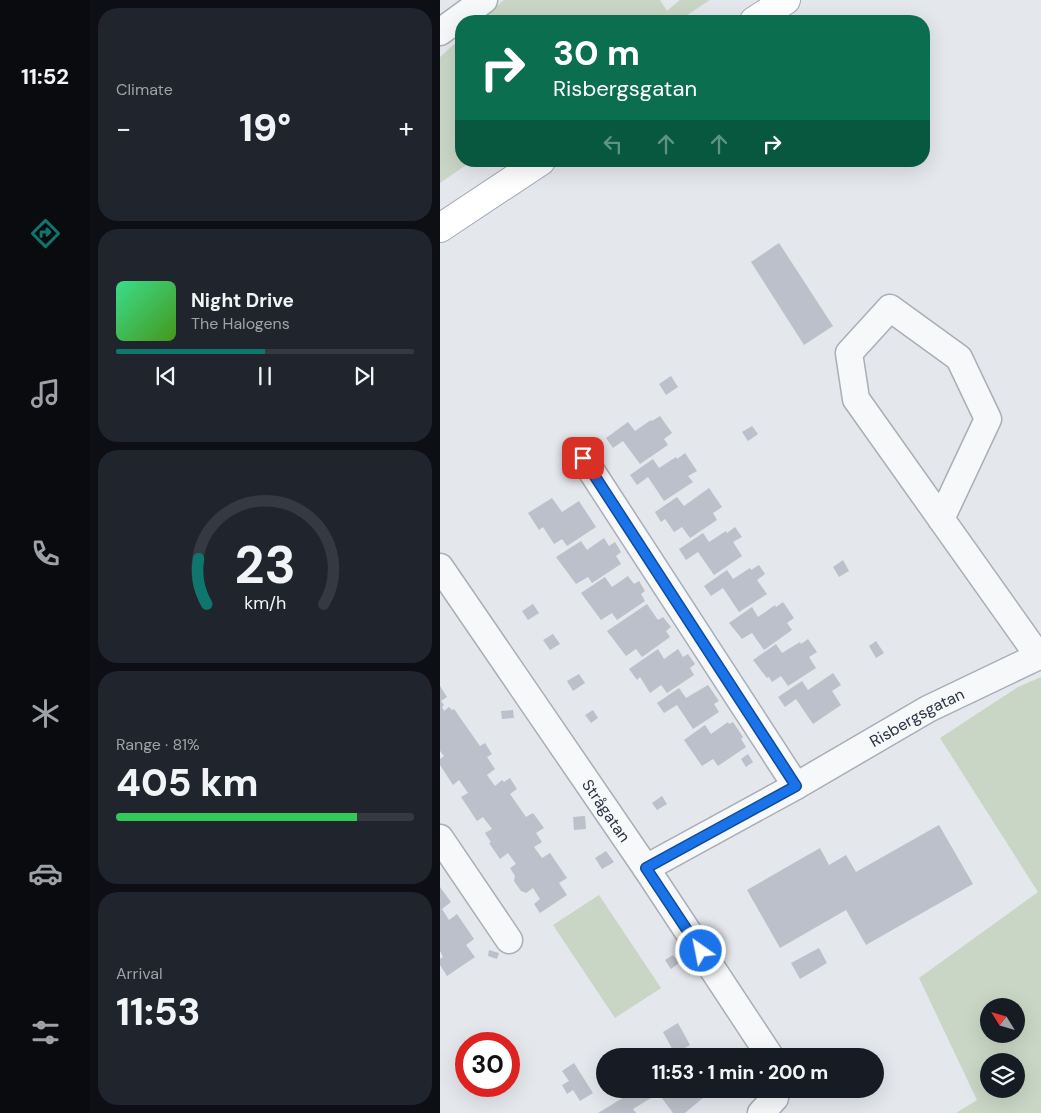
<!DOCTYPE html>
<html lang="en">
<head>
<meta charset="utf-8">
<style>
  body { margin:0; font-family:"DM Sans",sans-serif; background:#20242c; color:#f1f3f6; height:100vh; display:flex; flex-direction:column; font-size:19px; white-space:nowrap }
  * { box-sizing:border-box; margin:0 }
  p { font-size:16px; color:#9ea1a6 }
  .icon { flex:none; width:28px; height:28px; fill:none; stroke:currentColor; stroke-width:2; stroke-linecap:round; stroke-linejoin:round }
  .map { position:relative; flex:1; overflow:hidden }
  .drawer { display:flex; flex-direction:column; gap:8px; padding:8px; background:#0d0f14; width:350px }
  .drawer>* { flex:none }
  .top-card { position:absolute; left:15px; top:15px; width:475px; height:152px; border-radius:20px; box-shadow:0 5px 20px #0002; background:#0b6e4f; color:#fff; overflow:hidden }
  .needle { width:32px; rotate:307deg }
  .controls { position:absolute; left:540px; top:998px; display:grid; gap:10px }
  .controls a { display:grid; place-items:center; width:45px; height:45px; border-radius:50%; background:#171b24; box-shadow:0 5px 20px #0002; font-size:25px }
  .speed { position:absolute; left:15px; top:1032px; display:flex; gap:10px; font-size:25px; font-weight:700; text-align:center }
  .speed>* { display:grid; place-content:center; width:65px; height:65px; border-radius:50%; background:#171b24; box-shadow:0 5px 20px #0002; line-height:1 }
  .speed .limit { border:8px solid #d22; background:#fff; color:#111 }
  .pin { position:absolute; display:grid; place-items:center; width:42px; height:42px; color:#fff; margin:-21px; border-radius:10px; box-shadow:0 2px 8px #0006 }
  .me { position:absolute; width:55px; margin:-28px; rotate:327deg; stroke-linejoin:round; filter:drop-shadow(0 0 4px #0008) }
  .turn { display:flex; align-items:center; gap:18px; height:105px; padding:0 15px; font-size:22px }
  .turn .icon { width:65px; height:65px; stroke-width:2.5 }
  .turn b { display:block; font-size:35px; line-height:42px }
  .lanes { display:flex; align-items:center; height:48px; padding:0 15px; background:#0003; justify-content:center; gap:25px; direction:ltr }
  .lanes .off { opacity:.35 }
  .big { font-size:38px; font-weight:800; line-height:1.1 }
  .drawer .card { flex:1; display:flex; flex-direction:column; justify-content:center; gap:8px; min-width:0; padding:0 18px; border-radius:20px; background:#20242c }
  .drawer .dial { align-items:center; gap:0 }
  .dial svg { height:130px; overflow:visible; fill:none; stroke:#363941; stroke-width:7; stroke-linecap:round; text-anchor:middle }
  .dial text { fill:#f1f3f6; stroke:none }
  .song { display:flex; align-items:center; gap:15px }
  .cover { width:60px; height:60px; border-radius:8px; background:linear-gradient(135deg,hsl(150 70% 55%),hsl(100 70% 35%)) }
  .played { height:5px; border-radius:2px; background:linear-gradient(90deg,#0f766e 50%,#363941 50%) }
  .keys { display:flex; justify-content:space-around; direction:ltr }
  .heat { display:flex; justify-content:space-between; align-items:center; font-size:28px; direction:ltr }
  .charge { height:8px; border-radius:4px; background:linear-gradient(90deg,#34c759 81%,#363941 0) }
  .trip { position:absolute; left:156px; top:1048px; width:288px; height:50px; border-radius:25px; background:#171b24; box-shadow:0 5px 20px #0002; font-weight:800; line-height:50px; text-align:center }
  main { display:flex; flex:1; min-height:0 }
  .dock { display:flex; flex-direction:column; width:90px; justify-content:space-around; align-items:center; background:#090b0e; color:#9ea1a6 }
  .dock .icon { width:35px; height:35px }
  .dock .current { color:#0f766e }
  .dock b { font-size:22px; color:#f1f3f6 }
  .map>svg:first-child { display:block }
  .green { fill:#c9d6c5; fill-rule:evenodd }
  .building { fill:#bbc0ca }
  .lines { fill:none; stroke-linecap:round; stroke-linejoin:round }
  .minor-casing { stroke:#a9aeb7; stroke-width:29 }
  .major-casing { stroke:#a3abb8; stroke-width:30 }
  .minor { stroke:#f7f8fa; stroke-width:26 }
  .major { stroke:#fff; stroke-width:28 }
  .route-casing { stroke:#114b97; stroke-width:12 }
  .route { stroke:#1a73e8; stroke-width:9 }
  .labels { text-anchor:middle; stroke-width:4; stroke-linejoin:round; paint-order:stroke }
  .street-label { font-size:16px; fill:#2b3445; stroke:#f4f6f9 }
</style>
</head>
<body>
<main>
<nav class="dock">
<b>11:52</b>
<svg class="icon current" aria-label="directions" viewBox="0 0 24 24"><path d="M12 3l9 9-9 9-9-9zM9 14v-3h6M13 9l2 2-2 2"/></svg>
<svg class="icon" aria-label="music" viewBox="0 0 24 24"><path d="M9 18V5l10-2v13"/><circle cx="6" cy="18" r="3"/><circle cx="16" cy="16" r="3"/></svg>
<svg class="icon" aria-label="phone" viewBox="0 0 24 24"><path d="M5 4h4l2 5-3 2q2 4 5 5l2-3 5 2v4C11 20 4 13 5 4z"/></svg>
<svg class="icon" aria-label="climate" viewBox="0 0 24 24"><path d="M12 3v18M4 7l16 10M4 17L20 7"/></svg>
<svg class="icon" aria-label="car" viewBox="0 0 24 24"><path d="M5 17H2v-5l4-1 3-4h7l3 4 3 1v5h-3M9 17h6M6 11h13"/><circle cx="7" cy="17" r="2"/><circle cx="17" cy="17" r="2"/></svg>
<svg class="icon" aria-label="filters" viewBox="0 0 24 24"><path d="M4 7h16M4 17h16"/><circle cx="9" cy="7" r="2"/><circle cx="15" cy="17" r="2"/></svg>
</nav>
<section class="drawer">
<div class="card"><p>Climate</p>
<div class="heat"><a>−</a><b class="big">19°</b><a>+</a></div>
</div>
<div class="card">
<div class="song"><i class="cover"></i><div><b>Night Drive</b><p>The Halogens</p></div></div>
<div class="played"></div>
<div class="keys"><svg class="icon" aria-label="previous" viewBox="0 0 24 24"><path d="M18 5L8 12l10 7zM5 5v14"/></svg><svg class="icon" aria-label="pause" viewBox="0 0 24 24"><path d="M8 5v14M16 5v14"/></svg><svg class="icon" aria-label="next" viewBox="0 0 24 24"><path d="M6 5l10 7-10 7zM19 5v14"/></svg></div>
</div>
<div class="card dial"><svg viewBox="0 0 100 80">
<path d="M14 69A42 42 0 1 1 86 69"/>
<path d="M14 69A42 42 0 0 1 9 41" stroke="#0f766e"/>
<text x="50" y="56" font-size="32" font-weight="700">23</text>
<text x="50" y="72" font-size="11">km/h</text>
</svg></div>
<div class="card"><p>Range · 81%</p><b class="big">405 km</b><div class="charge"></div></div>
<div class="card"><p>Arrival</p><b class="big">11:53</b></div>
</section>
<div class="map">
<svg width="601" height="1113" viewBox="0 0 601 1113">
  <rect width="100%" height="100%" fill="#e4e7ec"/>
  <!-- green -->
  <path class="green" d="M64 0H220L227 11 240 0H270L238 21H40Z
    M21 38V161H32L0 183V57Z
    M601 677V1113H516L537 1100 479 978 598 892 500 738 578 687ZM549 1006H576V1034H549ZM549 1061H576V1089H549Z
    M159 895 221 988 175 1018 113 925Z"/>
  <!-- building -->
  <path class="building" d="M339 243 393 326 364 345 311 262Z
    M231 376 238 387 226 395 219 384Z
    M220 416 232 433 224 439 228 445 200 464 183 441 173 448 166 438 188 422 195 431 211 420 212 421Z
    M312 426 318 434 308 441 302 432Z
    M245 453 257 471 248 476 253 482 224 501 208 477 197 485 190 475 213 459 219 468 236 457 237 459Z
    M269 488 282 507 273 513 277 520 250 538 242 527 234 532 225 519 221 522 215 512 237 497 244 506Z
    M112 498 122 512 139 501 156 527 127 546 122 539 114 544 103 527 99 530 88 513Z
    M295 527 302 537 293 542 302 556 274 575 258 552 246 560 239 549 263 533 269 542 286 531 287 533Z
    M164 538 169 546 175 542 181 552 176 556 181 564 152 583 148 577 136 584 116 557 141 541 147 550Z
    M403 560 409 571 399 577 393 567Z
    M319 565 325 574 317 580 327 594 299 612 283 588 271 596 264 586 287 570 293 579 310 568 311 570Z
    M188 576 194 584 199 581 205 591 201 594 205 601 177 620 172 613 161 620 141 593 165 577 172 587Z
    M343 602 354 618 347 623 352 630 324 650 312 633 302 639 289 623 312 607 318 617 335 605 336 607Z
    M93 604 99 613 88 620 82 611Z
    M207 604 218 620 223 617 231 627 226 631 230 637 202 657 196 649 186 656 167 631Z
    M113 634 120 644 110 650 103 640Z
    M368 639 377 652 369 657 376 668 348 686 341 676 332 682 329 677 327 678 313 660 336 644 342 653 360 642 361 644Z
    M436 641 444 653 436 658 429 646Z
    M218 649 224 659 238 649 243 657 248 654 255 664 250 668 254 675 227 693 221 685 210 693 200 677 197 680 189 669Z
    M393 673 401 685 392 691 401 705 373 724 356 699 345 707 338 697 362 681 368 690Z
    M139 674 145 683 133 691 127 681Z
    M268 685 279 701 274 704 279 712 253 729 237 705 224 713 217 703 239 688 246 698Z
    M0 686 7 697 1 701 4 705 2 707 4 711 9 707 12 710 14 709 40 746 45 743 52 754 47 757 55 769 47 775 55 786 62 780 64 782 70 778 77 789 70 794 86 817 93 813 104 828 96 833 102 842 94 847 102 858 110 853 127 878 119 883 127 895 100 913 94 904 100 899 93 888 86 893 81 891 74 881 75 876 70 868 76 864 68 853 60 859 49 843 51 842 45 833 52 829 43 817 37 821 21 797 28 793 19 780 13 785 0 765V759L4 756 0 751Z
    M73 710 74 718 62 719 61 711Z
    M153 710 158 718 151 723 145 715Z
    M288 722 289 724 293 722 303 737 301 739 306 747 278 766 273 759 262 766 244 740 265 725 271 734Z
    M308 754 313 762 306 767 301 759Z
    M222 796 227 804 217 810 212 803Z
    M145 816 146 829 134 830 133 817Z
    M499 825 533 884 426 945 406 910 340 948 307 890 380 848 389 865 406 855 416 872Z
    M166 851 174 862 162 869 155 858Z
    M0 887 11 902 2 909 9 920 17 914 34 939 26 945 35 957 7 976 0 965V959L3 957 0 951Z
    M379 948 387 963 360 979 351 963Z
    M49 950 59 953 57 959 48 956Z
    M233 955 239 963 231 969 225 960Z
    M238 1023 250 1045 235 1054 223 1032Z
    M134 1063 153 1093 140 1101 133 1090 127 1094 122 1085 129 1081 122 1071Z
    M188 1089H205L211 1098 193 1109 196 1113H158L186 1096V1098L192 1094Z
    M219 1089H258L264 1097 245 1113H233L216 1090Z"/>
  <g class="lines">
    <defs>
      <g id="minor">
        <path d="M0 32 44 0"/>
        <path d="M143 458 356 786"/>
        <path d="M501 519 548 419 519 358 450 308 409 353 416 399 592 647 598 656"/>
        <path id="s1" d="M0 567 206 868 330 1056"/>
        <path d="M0 838 69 940"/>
        <path id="s2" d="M206 868 356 786 488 709 601 655"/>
        <path d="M321 1113 335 1098 336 1089"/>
      </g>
      <path id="major" d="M314 21 346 0
        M0 228 101 161"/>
    </defs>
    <!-- minor casing -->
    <use href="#minor" class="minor-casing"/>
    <!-- major casing -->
    <use href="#major" class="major-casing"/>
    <!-- minor -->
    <use href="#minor" class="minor"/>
    <!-- major -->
    <use href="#major" class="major"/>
  </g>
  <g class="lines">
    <defs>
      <path id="route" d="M143 458 356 786 206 868 261 951"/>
    </defs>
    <!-- route casing -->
    <use href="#route" class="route-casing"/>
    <!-- route -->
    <use href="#route" class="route"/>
  </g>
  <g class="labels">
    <!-- street labels -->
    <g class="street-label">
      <text dy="6" stroke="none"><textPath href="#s2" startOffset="310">Risbergsgatan</textPath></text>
      <text dy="6" stroke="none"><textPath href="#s1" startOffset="295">Strågatan</textPath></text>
    </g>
  </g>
</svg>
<div class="controls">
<a><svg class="needle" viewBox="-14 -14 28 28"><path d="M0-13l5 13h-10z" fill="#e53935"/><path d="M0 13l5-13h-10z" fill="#9ea1a6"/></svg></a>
<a><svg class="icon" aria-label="layers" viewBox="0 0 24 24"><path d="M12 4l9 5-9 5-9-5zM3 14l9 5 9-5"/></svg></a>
</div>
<div class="speed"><div class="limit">30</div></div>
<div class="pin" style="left:143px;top:458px;background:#d93025"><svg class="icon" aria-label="arrive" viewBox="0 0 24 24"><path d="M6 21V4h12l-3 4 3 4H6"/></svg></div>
<svg class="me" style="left:261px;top:951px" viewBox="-20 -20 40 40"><circle r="17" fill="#1a73e8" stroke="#fff" stroke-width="3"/><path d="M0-11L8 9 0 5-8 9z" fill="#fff"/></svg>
<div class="trip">11:53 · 1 min · 200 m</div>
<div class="top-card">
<div class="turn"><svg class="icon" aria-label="right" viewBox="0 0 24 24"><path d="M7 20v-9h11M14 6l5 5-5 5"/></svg><div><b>30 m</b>Risbergsgatan</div></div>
<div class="lanes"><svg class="icon off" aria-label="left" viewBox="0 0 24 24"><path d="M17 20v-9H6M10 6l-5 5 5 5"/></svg><svg class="icon off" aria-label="ahead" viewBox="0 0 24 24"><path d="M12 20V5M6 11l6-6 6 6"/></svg><svg class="icon off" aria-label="ahead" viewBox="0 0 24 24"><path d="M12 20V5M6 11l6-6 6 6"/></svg><svg class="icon" aria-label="right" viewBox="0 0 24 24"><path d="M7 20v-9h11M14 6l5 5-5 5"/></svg></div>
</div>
</div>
</main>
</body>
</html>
